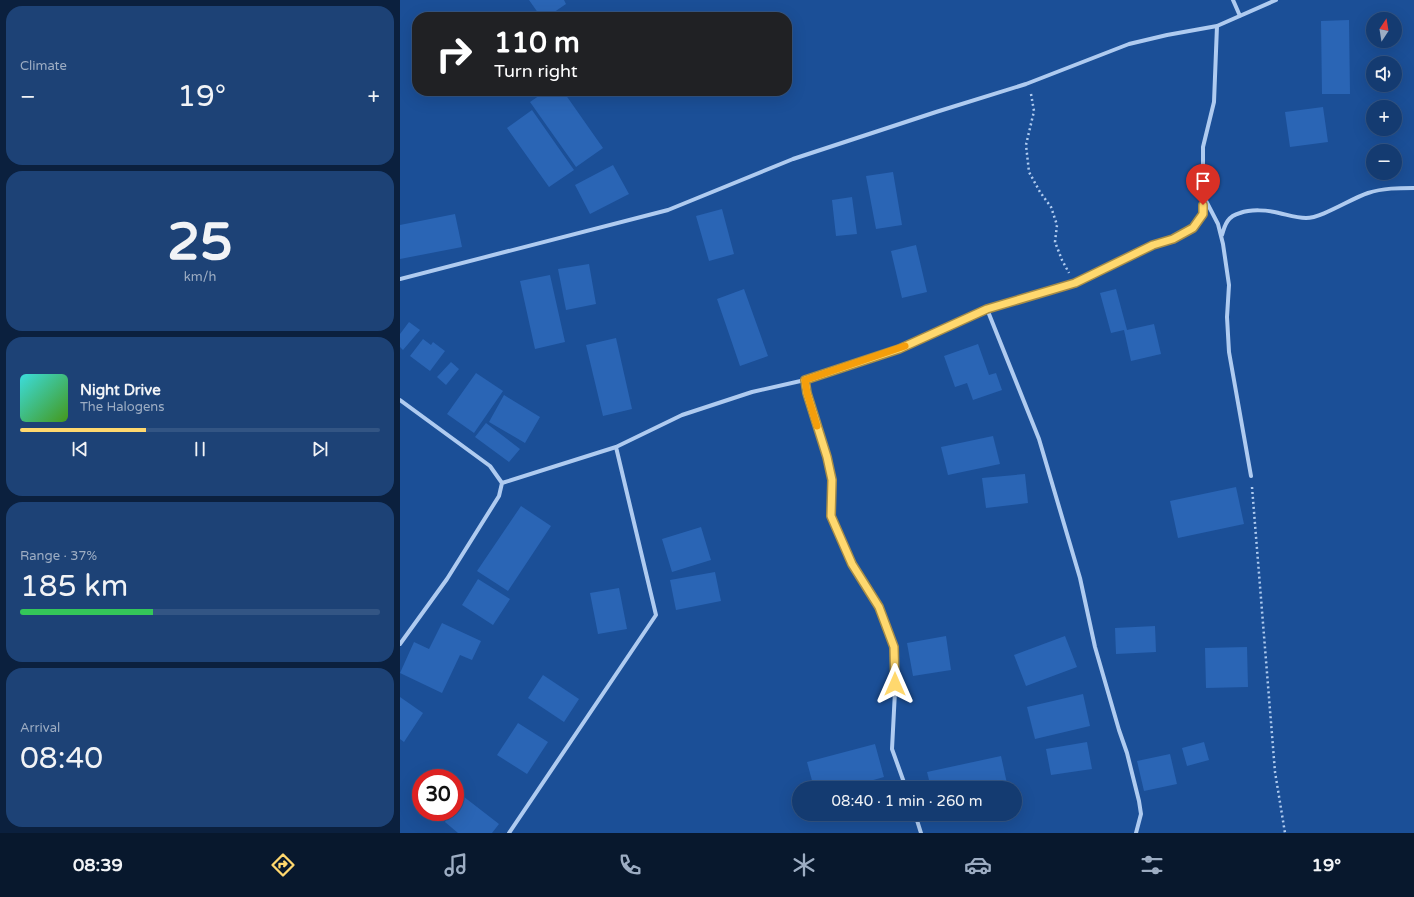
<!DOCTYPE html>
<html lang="en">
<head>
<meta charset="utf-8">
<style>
  body { margin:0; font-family:"Varela Round",sans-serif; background:#1d4276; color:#f1f3f6; height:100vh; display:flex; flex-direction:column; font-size:15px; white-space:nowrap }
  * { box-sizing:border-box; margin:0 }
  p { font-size:13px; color:#9dadc3 }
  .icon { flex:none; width:22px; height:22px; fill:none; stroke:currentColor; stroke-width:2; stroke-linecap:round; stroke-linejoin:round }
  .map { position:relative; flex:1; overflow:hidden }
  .sheet { display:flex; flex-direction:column; gap:6px; padding:6px; background:#0b203e; width:400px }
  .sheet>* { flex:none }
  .top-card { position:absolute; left:12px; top:12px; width:380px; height:84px; border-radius:16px; box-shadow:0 4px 16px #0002,0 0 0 1px #335584; background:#202124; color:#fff; overflow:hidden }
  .needle { width:26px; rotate:12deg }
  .buttons { position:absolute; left:966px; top:12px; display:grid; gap:8px }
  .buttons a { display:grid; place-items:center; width:36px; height:36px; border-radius:50%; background:#143b71; box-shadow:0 4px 16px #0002,0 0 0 1px #335584; font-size:20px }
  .speed { position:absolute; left:12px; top:769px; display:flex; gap:8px; font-size:20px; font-weight:700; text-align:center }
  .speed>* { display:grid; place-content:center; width:52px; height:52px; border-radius:50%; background:#143b71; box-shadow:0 4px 16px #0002,0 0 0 1px #335584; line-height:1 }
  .speed .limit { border:6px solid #d22; background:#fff; color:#111 }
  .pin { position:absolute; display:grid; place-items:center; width:34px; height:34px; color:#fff; margin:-41px -17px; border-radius:50% 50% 50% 0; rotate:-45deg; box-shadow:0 0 4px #0007 }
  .pin .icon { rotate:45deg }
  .me { position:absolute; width:44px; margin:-22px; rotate:0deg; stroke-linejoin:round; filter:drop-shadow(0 0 3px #0008) }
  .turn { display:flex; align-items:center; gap:14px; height:84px; padding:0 16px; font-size:18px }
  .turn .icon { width:52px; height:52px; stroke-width:2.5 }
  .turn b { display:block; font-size:28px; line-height:34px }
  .big { font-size:30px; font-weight:600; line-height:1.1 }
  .sheet .tile { flex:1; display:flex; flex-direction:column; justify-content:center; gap:6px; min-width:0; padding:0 14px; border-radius:16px; background:#1d4276 }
  .sheet .dial { align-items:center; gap:0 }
  .dial b { font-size:52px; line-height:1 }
  .song { display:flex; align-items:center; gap:12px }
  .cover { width:48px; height:48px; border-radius:6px; background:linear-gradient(135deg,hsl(180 70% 55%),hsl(100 70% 35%)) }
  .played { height:4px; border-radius:2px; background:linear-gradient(90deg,#ffd86e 35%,#335584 35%) }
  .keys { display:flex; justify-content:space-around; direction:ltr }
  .heat { display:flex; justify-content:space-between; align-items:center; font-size:22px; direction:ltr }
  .charge { height:6px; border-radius:3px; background:linear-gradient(90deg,#34c759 37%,#335584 0) }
  .trip { position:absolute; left:392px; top:781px; width:230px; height:40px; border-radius:20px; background:#143b71; box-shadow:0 4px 16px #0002,0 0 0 1px #335584; font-weight:600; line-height:40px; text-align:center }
  .tabs { display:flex; height:64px; justify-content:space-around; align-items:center; background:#08182d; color:#9dadc3 }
  .tabs .icon { width:28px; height:28px }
  .tabs .on { color:#ffd86e }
  .tabs b { font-size:18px; color:#f1f3f6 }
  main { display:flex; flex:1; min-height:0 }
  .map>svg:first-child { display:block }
  .building { fill:#2a65b5 }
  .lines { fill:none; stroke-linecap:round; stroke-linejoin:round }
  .path { stroke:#afcbf0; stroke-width:2.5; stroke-dasharray:2 3; stroke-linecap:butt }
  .minor { stroke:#afcbf0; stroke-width:4 }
  .route-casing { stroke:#a68c48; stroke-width:10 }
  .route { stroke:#ffd86e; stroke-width:7 }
  .slow { stroke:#f59e0b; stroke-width:7 }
</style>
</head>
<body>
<main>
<section class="sheet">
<div class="tile"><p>Climate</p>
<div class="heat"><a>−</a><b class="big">19°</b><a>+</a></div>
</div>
<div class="tile dial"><b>25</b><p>km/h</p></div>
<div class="tile">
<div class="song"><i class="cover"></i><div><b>Night Drive</b><p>The Halogens</p></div></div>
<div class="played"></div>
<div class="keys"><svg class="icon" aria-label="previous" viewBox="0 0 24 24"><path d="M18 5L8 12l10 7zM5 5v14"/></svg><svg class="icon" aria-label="pause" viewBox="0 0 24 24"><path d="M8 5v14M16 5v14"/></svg><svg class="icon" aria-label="next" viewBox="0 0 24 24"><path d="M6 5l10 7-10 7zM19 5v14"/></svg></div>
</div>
<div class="tile"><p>Range · 37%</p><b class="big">185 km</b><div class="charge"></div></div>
<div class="tile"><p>Arrival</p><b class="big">08:40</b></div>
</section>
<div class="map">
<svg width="1014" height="833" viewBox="0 0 1014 833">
  <rect width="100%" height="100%" fill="#1b4f97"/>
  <!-- building -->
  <path class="building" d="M129 0H164L166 4 147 17H141Z
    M949 20 950 94H922L921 21Z
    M146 91H163L203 148 176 167 130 102Z
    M923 107 928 142 890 147 885 112Z
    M132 110 174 170 149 187 107 128Z
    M213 165 229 194 190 214 175 185Z
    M493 172 502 225 476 229 466 176Z
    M452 197 457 234 436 236 432 200Z
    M322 209 334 254 309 261 296 216Z
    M55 214 62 247 0 259V225Z
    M516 245 527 292 502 298 491 251Z
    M189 264 196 304 166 310 158 269Z
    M150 275 165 342 135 349 120 281Z
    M344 289 368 356 340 366 317 299Z
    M716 289 727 330 754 324 761 354 731 361 724 330 711 333 700 293Z
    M9 322 20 330 3 350 0 347V334Z
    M216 338 232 409 203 416 186 345Z
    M23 339 31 345 33 342 45 351 30 371 10 356Z
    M578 344 589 375 596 373 602 390 573 400 567 383 555 387 544 356Z
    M51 362 59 369 46 385 37 377Z
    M76 373 103 391 74 433 47 414Z
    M104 395 140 417 125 443 89 422Z
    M86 423 120 449 109 462 75 437Z
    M593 436 600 464 548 475 541 447Z
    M625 474 628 503 586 508 582 478Z
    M836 487 844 524 778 538 770 501Z
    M121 506 151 526 108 591 77 571Z
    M301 527 311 560 272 572 262 539Z
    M315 572 321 601 276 610 270 580Z
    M78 579 110 599 93 625 62 605Z
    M219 588 227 629 198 634 190 593Z
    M42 623 81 641 72 660 60 655 42 693 0 673 14 642 29 649Z
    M755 626 756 652 716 654 715 628Z
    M546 636 551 670 513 676 507 643Z
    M665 636 677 667 626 686 614 655Z
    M847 647 848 687 806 688 805 648Z
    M143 675 179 699 164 722 128 698Z
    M683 694 690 726 635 739 627 707Z
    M0 697 23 713 4 742 0 739Z
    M118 723 148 742 127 774 97 755Z
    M687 742 692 769 651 775 646 749Z
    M804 742 809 760 787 766 782 748Z
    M475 744 484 777 445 788H414L407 762Z
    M770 754 777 784 744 791 737 761Z
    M601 756 608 788H531L527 772Z
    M59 793 99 824 92 833H58L45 822 50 812H55V802Z"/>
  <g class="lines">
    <!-- path -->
    <path class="path" d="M631 94 634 111 626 145 629 172 640 192 651 207 657 225 655 242 662 260 669 273
      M852 487 875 772 885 833"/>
    <!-- minor -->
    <path class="minor" d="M833 0 840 16
      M817 26 814 102 803 147V195L818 224 823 244 829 285 827 317 829 352 851 476
      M822 235C825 224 828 216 840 213 851 209 867 210 879 213 888 215 897 218 906 218 922 218 952 198 968 193 983 188 999 188 1014 188
      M0 279 268 210 393 159 536 112 626 84 729 44 767 35 817 26 876 0
      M587 309 639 439 680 578 695 647 719 730 727 753 739 801 741 814 736 833
      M405 380 407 393 427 457 432 480 431 516 453 564 479 607 494 647 496 672 492 749 506 788
      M0 400 90 466 102 483 99 496 47 579 0 644
      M102 483 216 447 282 415 352 392 405 380 499 349 587 309 675 283 753 245 773 239 793 227 803 214V195
      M515 814 521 833
      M109 833 256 615 216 447"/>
  </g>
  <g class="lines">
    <defs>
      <path id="route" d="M495 684 494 647 479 607 452 564 431 516 432 480 427 457 407 393 405 380 499 349 587 309 675 283 753 245 773 239 793 228 803 214V205"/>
    </defs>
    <!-- route casing -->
    <use href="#route" class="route-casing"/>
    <!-- route -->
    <use href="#route" class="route"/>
    <!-- slow -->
    <path class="slow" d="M417 426 407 393 405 380 505 346"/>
  </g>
</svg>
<div class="buttons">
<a><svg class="needle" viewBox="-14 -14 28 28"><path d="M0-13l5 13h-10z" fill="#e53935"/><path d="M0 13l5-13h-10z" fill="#9dadc3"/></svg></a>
<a><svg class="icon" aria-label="sound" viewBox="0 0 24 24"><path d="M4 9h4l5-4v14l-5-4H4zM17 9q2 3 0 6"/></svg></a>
<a>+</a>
<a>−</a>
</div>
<div class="speed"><div class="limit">30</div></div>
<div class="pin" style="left:803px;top:205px;background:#d93025"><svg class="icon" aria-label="arrive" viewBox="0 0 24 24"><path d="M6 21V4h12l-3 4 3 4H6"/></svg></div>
<svg class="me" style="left:495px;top:684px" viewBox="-20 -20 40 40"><path d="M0-17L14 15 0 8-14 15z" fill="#ffd86e" stroke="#fff" stroke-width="4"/></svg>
<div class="trip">08:40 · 1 min · 260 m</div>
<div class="top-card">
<div class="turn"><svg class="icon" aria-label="right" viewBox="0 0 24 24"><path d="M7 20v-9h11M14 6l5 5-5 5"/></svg><div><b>110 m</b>Turn right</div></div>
</div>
</div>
</main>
<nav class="tabs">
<b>08:39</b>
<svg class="icon on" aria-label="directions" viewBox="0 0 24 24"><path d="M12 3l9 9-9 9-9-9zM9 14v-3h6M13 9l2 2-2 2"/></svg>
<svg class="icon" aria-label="music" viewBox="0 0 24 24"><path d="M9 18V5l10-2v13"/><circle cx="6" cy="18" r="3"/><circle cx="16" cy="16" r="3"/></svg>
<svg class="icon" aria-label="phone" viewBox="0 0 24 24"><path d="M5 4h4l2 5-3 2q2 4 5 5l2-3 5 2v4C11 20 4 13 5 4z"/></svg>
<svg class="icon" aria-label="climate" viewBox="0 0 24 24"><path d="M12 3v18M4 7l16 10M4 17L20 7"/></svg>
<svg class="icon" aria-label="car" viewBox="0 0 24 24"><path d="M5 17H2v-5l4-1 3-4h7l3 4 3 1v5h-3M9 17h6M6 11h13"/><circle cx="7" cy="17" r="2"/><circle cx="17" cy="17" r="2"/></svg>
<svg class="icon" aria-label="filters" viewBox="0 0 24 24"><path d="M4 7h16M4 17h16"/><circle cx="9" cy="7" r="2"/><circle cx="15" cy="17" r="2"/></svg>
<b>19°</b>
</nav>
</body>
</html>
